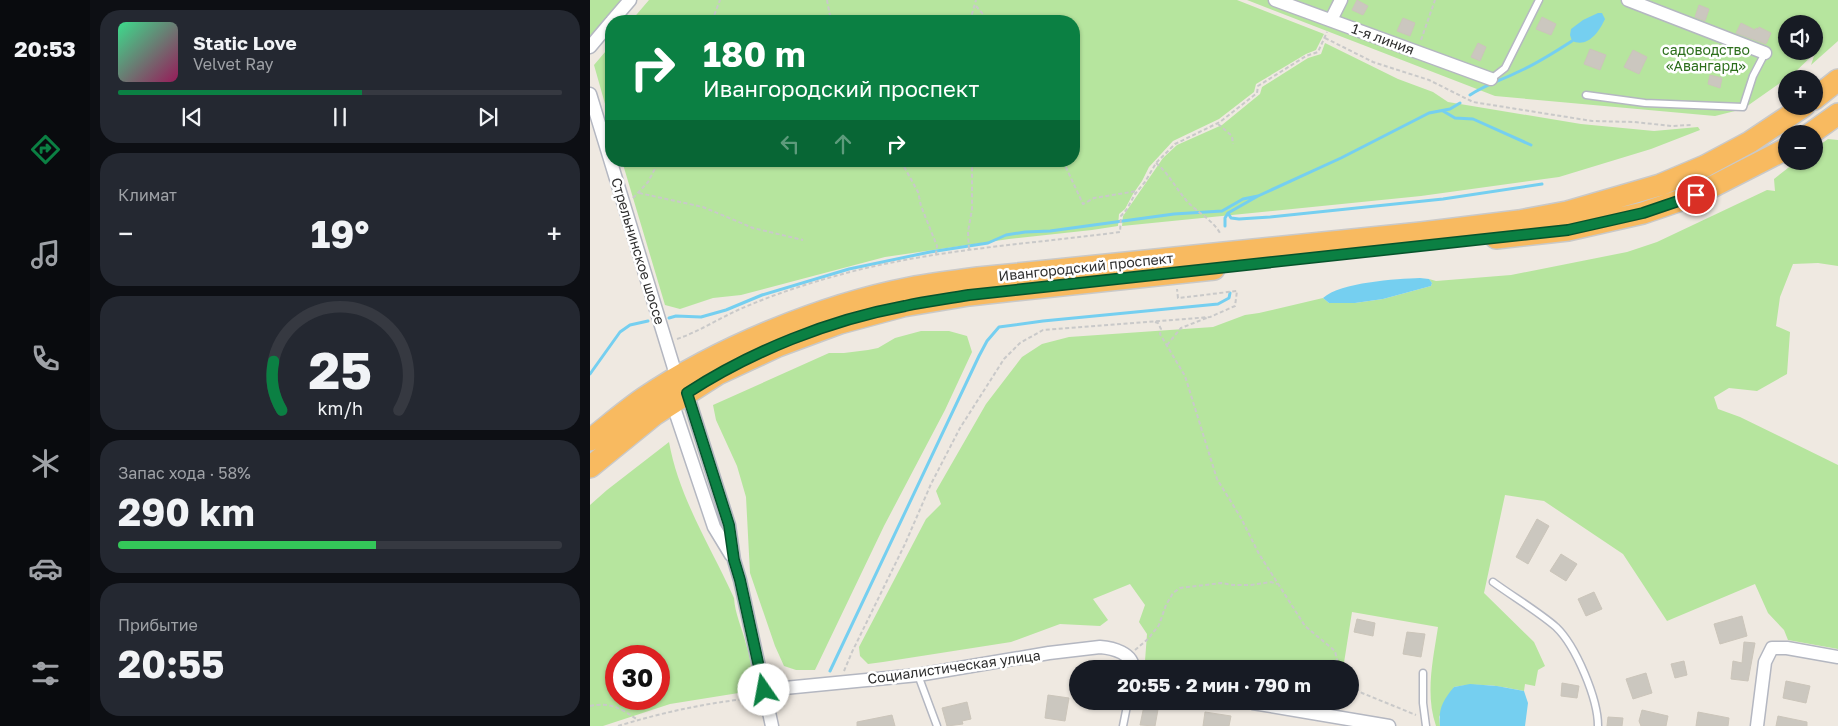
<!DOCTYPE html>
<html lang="ru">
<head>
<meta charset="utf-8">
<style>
  body { margin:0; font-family:"Golos Text",sans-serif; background:#242831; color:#f1f3f6; height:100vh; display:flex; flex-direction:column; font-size:19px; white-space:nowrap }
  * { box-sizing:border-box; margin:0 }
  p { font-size:16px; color:#9ea1a6 }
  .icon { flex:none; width:28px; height:28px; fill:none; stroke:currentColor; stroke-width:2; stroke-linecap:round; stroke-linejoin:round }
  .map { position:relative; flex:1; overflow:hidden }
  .side { display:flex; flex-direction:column; gap:10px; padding:10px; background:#0d0f14; width:500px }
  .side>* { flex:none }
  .guide { position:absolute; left:15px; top:15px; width:475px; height:152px; border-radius:20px; box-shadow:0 1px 4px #0004; background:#0b8043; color:#fff; overflow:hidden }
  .controls { position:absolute; left:1188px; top:15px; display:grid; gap:10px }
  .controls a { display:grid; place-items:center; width:45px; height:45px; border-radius:50%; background:#171b24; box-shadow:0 1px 4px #0004; font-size:25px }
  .speed { position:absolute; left:15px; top:645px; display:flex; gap:10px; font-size:25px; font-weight:700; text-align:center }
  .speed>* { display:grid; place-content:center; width:65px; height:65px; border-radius:50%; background:#171b24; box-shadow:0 1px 4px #0004; line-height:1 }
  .speed .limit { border:8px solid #d22; background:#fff; color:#111 }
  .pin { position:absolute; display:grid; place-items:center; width:42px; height:42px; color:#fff; margin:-21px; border:2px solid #fff; border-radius:50%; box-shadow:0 1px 5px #0007 }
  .me { position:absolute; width:55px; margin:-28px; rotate:348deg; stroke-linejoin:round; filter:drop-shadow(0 0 4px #0008) }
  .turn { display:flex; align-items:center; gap:18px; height:105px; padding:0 15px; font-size:22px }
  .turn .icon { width:65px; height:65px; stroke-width:2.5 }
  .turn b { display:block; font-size:35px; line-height:42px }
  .lanes { display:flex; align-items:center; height:48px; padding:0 15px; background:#0003; justify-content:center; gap:25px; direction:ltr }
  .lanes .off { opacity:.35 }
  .big { font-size:38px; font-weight:700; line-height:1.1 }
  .side .tile { flex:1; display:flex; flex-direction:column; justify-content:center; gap:8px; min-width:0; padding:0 18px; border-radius:20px; background:#242831 }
  .side .dial { align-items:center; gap:0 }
  .dial svg { height:130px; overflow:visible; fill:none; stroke:#363941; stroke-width:7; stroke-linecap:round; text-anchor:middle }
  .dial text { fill:#f1f3f6; stroke:none }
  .song { display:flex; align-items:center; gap:15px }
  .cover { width:60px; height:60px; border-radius:8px; background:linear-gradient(135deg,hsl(150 70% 55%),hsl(330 70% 35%)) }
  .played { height:5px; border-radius:2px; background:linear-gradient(90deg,#0b8043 55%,#363941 55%) }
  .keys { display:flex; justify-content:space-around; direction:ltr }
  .heat { display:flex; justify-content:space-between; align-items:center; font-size:28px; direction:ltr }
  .charge { height:8px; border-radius:4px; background:linear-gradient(90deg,#34c759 58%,#363941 0) }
  .trip { position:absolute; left:479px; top:660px; width:290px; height:50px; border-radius:25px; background:#171b24; box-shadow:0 1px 4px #0004; font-weight:700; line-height:50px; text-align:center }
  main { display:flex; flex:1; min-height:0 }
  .dock { display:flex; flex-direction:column; width:90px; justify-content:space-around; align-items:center; background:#090b0e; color:#9ea1a6 }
  .dock .icon { width:35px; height:35px }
  .dock .selected { color:#0b8043 }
  .dock b { font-size:22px; color:#f1f3f6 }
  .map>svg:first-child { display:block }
  .green { fill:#b6e59e; fill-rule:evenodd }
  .water { fill:#75cff0 }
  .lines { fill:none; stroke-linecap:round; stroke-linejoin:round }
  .stream { stroke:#75cff0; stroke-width:3 }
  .building { fill:#cbc7bf; stroke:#cbc5ba }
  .service-casing { stroke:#b4b7c1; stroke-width:9 }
  .minor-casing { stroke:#b4b7c1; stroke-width:15 }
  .trunk-casing { stroke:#c9c9c9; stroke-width:24 }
  .path { stroke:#c9c9c9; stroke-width:2; stroke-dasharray:4 2.5; stroke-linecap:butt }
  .service { stroke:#fff; stroke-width:6 }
  .minor { stroke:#fff; stroke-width:12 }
  .trunk { stroke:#f8ba60; stroke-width:21 }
  .route-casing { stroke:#07532c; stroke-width:12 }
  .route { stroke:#0b8043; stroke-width:9 }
  .labels { text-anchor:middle; stroke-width:5; stroke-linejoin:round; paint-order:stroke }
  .street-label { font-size:14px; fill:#2e2e2e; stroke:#fff }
  .park-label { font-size:14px; fill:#2c6e1b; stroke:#fff }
</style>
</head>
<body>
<main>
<nav class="dock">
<b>20:53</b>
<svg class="icon selected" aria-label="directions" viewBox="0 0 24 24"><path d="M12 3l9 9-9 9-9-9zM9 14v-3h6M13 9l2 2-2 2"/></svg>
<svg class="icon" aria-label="music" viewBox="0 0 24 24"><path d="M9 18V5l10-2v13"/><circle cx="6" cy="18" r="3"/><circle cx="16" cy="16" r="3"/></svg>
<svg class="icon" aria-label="phone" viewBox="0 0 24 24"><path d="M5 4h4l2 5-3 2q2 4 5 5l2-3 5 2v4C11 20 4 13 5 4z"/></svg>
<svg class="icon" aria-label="climate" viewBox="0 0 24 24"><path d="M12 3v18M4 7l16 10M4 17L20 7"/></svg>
<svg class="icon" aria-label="car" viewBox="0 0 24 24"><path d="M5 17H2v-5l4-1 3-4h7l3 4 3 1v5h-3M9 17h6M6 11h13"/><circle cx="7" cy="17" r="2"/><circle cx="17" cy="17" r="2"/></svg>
<svg class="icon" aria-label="filters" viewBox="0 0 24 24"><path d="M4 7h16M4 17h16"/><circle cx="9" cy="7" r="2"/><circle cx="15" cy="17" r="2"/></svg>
</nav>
<section class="side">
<div class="tile">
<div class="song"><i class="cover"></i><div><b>Static Love</b><p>Velvet Ray</p></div></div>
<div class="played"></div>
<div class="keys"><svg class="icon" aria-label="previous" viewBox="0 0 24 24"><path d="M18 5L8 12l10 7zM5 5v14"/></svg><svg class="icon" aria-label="pause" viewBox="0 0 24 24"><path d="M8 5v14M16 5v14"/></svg><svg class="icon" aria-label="next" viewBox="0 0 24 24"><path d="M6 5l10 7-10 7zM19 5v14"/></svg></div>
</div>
<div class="tile"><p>Климат</p>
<div class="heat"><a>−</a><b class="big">19°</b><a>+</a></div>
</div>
<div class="tile dial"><svg viewBox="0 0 100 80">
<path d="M14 69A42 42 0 1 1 86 69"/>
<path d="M14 69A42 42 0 0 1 9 39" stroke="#0b8043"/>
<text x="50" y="56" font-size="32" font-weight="700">25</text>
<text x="50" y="72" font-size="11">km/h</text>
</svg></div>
<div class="tile"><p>Запас хода · 58%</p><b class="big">290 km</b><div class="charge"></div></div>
<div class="tile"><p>Прибытие</p><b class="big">20:55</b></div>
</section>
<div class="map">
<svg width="1248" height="726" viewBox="0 0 1248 726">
  <rect width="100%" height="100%" fill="#efe9e1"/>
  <!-- green -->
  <path class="green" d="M0 0H34L0 41Z
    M59 0H647L734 34 726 50 716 54 666 84 664 92 629 119 583 141 559 167 552 181 543 194 535 209 529 214 528 226 502 230 419 239 295 257 151 295 123 298 90 309 75 305 32 161H484V21H41Z
    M657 0H1248V41L1221 65 1225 53 1203 74 1153 109 1125 116 905 96ZM1196 24H1224V51H1196Z
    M735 43 808 79 843 92 858 102 991 124 1064 131 1108 127 1110 130 1061 149 969 177 831 196 532 226 533 216 573 158 587 145 632 125 670 94 672 87 718 58 731 54Z
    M21 45V125L4 65Z
    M1238 139 1248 140V266L1228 263 1203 264 1190 297 1186 326 1200 332 1197 374 1167 391 1139 388 1124 397 1128 409 1150 417 1248 465V649L1198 640 1194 630 1178 613 1165 584 1077 621 1033 554 954 501 915 495 894 593 944 642 955 666 948 670 945 686 935 684 934 691C910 686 888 682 864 687L849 717 850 726H846C835 694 843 660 848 627L762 612 753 669H551L555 661 557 634 549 622 555 605 540 584 503 599 518 620 510 626 470 624 421 642 293 662 278 664 270 656 269 647 336 519 351 504 346 491 396 404 432 357 452 344 479 337 623 327 655 315 669 313 733 298 739 303H765L793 299 841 286 842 283 839 279 846 281 921 275 1037 252 1067 242 1177 190 1185 191 1184 179 1207 161H1224V149Z
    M331 331H359L377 336 382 352 355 410 294 526 225 670H206L194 666 185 646 160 573 156 497 147 466 126 420 123 405 239 353H254L278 350 288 348 305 338Z
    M79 442C89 498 121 547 144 598 145 614 152 628 156 644 161 659 163 676 161 691L80 704 13 726H0V505L17 490ZM26 656H69V699H26Z
    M621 701H747L744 723Z"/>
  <!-- water -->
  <path class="water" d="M1008 13H1012L1015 19C1009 32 998 48 982 41L980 35 981 29 993 20Z
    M830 278 839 279 842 283 841 286 793 299 765 303H739L733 298C751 282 806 279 830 278Z
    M880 684 907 686 934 691 938 703 935 726H850C848 709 853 700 864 687Z"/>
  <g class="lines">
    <!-- stream -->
    <path class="stream" d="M880 95C897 84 912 80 930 71 948 63 965 52 982 41
      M853 111 865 118 883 119 941 145
      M638 213 641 218 649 219 680 217 853 199 952 184
      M635 226V218L638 213 668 196 751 158 839 113 860 109 870 103
      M79 318 86 316 111 317 136 310 172 295 259 269 340 252 398 243 416 235 435 232 460 231 584 214 632 211 653 199 668 196
      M0 374 30 332 40 325 58 321
      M240 671 389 356 397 341 409 327 453 321 628 304 639 298 640 293"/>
  </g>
  <!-- building -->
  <path class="building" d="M767 0 778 6 773 15 762 10Z
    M1109 5 1119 9 1115 21 1105 17Z
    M952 17 966 24 961 35 946 29Z
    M813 18 825 23 820 36 807 31Z
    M1151 23 1165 30 1166 28 1168 29 1169 27 1181 33 1176 44 1146 33Z
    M888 43 896 47 890 61 881 57Z
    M1000 49 1016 55 1010 70 994 64Z
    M1043 50 1057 57 1049 74 1034 67Z
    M1120 75 1132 78 1130 88 1118 84Z
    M947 519 959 526 938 564 926 557Z
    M971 554 987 564 976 581 960 571Z
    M1004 592 1012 609 996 616 988 599Z
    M1152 616 1157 636 1130 644 1124 624Z
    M767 619 785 623 783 636 764 632Z
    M817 632 835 634 831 657 813 654Z
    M1154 642 1165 643 1158 681 1141 679 1143 661 1152 663Z
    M1094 661 1097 675 1085 678 1081 664Z
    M1056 673 1062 693 1043 699 1036 679Z
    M1196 681 1220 686 1216 703 1193 698Z
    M972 683 989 686 987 698 971 696Z
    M458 695 479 698 475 721 455 718Z
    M555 701 569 704 565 726 550 725Z
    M377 702 381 719 372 721 373 724 357 726 352 708Z
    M1052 710 1078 716 1076 726H1051L1049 721Z
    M615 712 641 716 639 726H613Z
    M1108 712 1139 718 1138 726H1106Z
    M302 715 305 726H267V722Z
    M1188 716 1217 722V726H1186Z
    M1018 717 1033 718 1032 726H1017Z"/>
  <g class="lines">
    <defs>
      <path id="service" d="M901 79 915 68 949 0
        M996 95 1055 103 1153 107 1163 76 1175 53
        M903 582C922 596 949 612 966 627 986 646 1008 699 1008 726
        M833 673V703L836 726
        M328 675 347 726
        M533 726 538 701"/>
      <path id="minor" d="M685 0 901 79
        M1038 0 1175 53
        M741 20 751 0
        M22 21 40 0
        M0 47 21 22
        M0 94 87 378
        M97 393 139 525 144 560 150 580 182 726
        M82 402 124 527 141 555
        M174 690 328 675 459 653 510 647C523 648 543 653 543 669
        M663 703 799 726
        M1167 726 1175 662 1182 648H1197L1248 657"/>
      <path id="trunk" d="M1224 99 1248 80
        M1220 134 1248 114
        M906 238 978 230 1053 213 1106 195 1196 149
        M0 440C18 426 35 411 54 398 128 348 232 305 320 288 342 284 365 281 388 278L831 233 929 221 977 212 1070 185 1115 166 1160 142 1214 106
        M0 467 64 415 128 374 188 346 250 323 313 306 379 295 624 269"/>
    </defs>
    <!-- service casing -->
    <use href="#service" class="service-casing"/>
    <!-- minor casing -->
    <use href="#minor" class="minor-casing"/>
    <!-- trunk casing -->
    <use href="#trunk" class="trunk-casing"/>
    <!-- path -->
    <path class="path" d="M237 0 241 21
      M386 6 399 21
      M122 21 130 0
      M380 21 386 0
      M735 38 783 62 839 80 883 102 1002 121 1044 122 1082 126 1101 125
      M831 40 845 0
      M628 124 642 136 643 144
      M311 161 328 192 331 206 347 246 346 254
      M473 161 493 204 504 198 547 191
      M566 163C579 174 585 187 596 200 606 212 622 219 630 233
      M49 193 113 207 163 228 213 240
      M43 198 58 182 69 161
      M379 249 378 232 382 209V161
      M565 322 568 323 571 329 570 334 595 376 627 479 651 518 669 554 715 626 745 651 749 669
      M87 339C108 332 128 319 148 310 184 294 222 282 260 272 349 249 440 244 530 232L531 216 537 209 545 194 555 182 566 163 585 144 630 122 667 93 668 86 716 56 728 52 737 32
      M577 345 591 328 619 317
      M545 650 558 639 569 625 576 605 583 593 590 588 631 583 643 585H661L681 582 687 584
      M254 671 262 652 315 544 341 484 370 428 414 359 430 343 453 330 620 317 645 306 647 291 588 298 587 289
      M760 685 772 693 826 715
      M0 706C21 702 30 708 48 720
      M28 726C74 712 116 703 163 698"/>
    <!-- service -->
    <use href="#service" class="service"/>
    <!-- minor -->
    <use href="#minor" class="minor"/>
    <!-- trunk -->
    <use href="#trunk" class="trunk"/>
  </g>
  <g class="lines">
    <defs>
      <path id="route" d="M174 690 150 580 144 560 139 525 97 393C162 351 239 320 315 306 336 301 357 299 379 295L978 230 1053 213 1106 195"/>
    </defs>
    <!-- route casing -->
    <use href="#route" class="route-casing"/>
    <!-- route -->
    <use href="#route" class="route"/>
  </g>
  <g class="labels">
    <!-- street labels -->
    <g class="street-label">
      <text transform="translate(793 39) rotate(20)" y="5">1-я линия</text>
      <text transform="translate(48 251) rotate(73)" y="5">Стрельнинское шоссе</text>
      <text transform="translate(496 267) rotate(-6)" y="5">Ивангородский проспект</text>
      <text transform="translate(364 667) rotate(-8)" y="5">Социалистическая улица</text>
    </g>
    <!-- park labels -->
    <g class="park-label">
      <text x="1116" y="55">садоводство<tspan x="1116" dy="16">«Авангард»</tspan></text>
    </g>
  </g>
</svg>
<div class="controls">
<a><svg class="icon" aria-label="sound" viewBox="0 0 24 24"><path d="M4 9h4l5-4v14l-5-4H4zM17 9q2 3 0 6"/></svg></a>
<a>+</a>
<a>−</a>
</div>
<div class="speed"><div class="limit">30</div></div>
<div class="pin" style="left:1106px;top:195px;background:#d93025"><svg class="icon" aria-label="arrive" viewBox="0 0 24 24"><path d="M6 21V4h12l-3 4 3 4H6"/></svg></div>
<svg class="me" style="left:174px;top:690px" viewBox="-20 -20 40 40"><circle r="19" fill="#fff"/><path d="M0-13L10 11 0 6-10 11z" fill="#0b8043"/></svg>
<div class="trip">20:55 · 2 мин · 790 m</div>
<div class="guide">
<div class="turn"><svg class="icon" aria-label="right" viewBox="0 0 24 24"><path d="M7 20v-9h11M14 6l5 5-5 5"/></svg><div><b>180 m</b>Ивангородский проспект</div></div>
<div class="lanes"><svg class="icon off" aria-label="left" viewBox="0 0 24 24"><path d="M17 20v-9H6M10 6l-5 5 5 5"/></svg><svg class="icon off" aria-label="ahead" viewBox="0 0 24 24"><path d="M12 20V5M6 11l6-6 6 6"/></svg><svg class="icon" aria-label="right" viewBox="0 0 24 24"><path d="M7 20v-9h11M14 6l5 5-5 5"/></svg></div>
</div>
</div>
</main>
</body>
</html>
